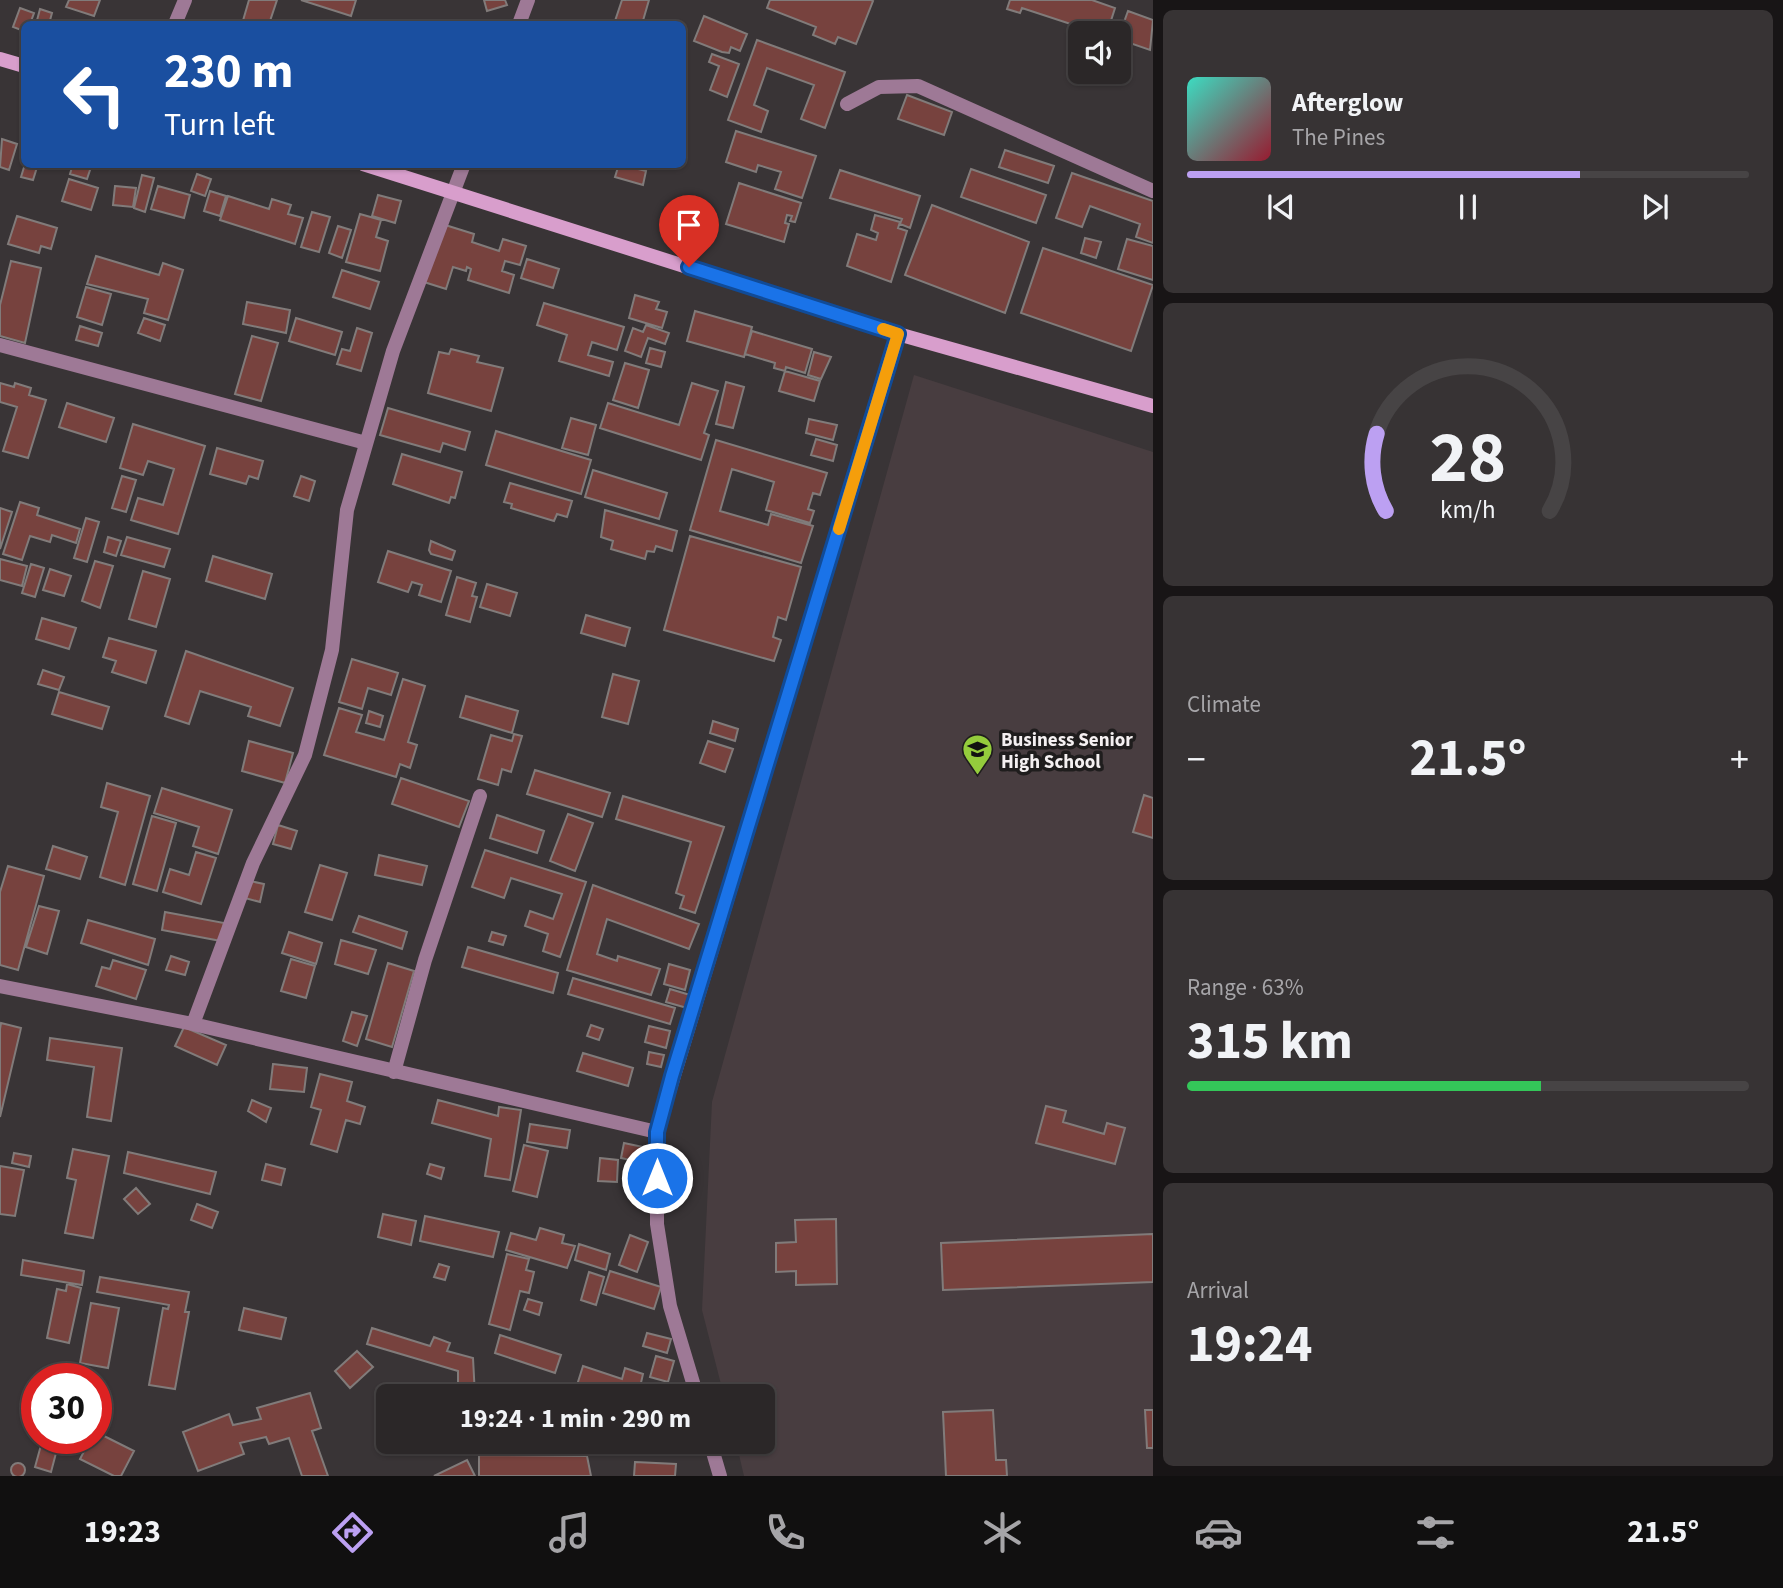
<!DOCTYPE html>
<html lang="en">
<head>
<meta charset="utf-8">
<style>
  body { margin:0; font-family:"Source Sans 3",sans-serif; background:#373334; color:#f1f3f6; height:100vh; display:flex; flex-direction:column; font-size:26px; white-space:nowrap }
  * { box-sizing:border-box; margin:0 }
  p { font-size:23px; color:#a6a5a8 }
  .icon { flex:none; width:38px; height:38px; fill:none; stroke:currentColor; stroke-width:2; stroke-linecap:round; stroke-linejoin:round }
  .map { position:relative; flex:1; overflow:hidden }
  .details { display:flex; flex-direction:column; gap:10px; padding:10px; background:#181516; width:630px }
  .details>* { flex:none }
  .top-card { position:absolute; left:21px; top:21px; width:665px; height:147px; border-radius:10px; box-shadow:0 2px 5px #0004,0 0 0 2px #474445; background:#1a4fa0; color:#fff; overflow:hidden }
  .tools { position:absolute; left:1068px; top:21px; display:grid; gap:14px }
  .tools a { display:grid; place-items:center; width:63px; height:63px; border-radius:10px; background:#2b2728; box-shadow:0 2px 5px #0004,0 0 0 2px #474445; font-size:35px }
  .speed { position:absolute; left:21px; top:1363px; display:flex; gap:14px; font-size:35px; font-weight:700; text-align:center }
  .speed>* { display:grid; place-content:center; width:91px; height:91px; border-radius:50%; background:#2b2728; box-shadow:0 2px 5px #0004,0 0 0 2px #474445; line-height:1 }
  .speed .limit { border:10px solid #d22; background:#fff; color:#111 }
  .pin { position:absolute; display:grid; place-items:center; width:60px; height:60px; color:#fff; margin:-72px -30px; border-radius:50% 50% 50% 0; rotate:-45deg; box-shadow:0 0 7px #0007 }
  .pin .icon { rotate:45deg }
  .me { position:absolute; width:77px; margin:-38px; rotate:0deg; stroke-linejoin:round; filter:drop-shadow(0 0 5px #0008) }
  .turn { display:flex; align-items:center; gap:24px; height:147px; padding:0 28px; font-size:32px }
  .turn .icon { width:91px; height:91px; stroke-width:2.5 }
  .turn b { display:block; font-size:49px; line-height:60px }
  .big { font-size:52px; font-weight:700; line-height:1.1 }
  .details .tile { flex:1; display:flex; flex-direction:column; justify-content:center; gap:10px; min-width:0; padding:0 24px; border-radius:10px; background:#373334 }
  .details .dial { align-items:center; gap:0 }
  .dial svg { height:182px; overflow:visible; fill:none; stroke:#474445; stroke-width:7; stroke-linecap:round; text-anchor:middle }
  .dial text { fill:#f1f3f6; stroke:none }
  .song { display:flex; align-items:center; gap:21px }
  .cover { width:84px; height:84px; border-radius:10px; background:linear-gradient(135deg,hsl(170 70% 55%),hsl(350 70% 35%)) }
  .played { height:7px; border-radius:4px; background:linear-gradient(90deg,#bca0f2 70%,#474445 70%) }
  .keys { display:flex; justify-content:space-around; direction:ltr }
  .heat { display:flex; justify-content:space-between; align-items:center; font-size:38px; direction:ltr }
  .charge { height:10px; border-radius:5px; background:linear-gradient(90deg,#34c759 63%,#474445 0) }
  .trip { position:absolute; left:376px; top:1384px; width:399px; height:70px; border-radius:10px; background:#2b2728; box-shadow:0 2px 5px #0004,0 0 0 2px #474445; font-weight:700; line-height:70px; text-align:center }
  .menu { display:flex; height:112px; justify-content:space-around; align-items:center; background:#111010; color:#a6a5a8 }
  .menu .icon { width:49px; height:49px }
  .menu .selected { color:#bca0f2 }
  .menu b { font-size:32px; color:#f1f3f6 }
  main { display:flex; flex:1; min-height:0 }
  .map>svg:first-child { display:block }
  .built { fill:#483d40 }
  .building { fill:#77423e; stroke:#817b7a; stroke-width:2 }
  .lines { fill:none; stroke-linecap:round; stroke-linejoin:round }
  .minor { stroke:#9e7996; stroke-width:14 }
  .secondary { stroke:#d89ecc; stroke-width:14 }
  .route-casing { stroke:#114b97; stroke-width:18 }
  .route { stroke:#1a73e8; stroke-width:12 }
  .slow { stroke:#f59e0b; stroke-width:12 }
  .labels { text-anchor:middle; stroke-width:7; stroke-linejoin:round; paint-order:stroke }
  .poi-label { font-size:19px; font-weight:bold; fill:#f4f0f1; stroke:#1f1d1d; text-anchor:start }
</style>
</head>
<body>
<main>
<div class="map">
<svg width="1153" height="1476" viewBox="0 0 1153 1476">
  <rect width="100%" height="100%" fill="#393436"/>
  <!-- built -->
  <path class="built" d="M914 375 1153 452V1476H744L736 1442H763V1396H724L702 1310 712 1102Z"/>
  <!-- building -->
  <path class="building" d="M69 0H100L94 16 66 7Z
    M249 0H277L269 24H242Z
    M301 0H356L351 16Z
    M484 0H505L507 5 487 11Z
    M622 0H649L642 24H614Z
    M770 0H871L873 1 856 44 838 37 835 44 813 35 816 27 767 8Z
    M1010 0H1092L1115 8 1107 33H1098L1022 8 1020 13 1007 9Z
    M20 8 34 13 30 24H24V31L13 27Z
    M40 9 52 13 49 24H36Z
    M1128 11 1153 20 1150 50 1118 39Z
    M704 16 747 34 740 51 731 47 729 53 722 52 694 41Z
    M757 40 845 72 825 128 801 119 814 85 767 68 754 105 768 111 761 132 728 120Z
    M712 54 739 64 727 97 710 90 719 66 709 62Z
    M907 95 952 112 944 135 898 119Z
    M736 131 816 156 802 198 775 189 781 172 758 165 756 172 726 162Z
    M2 139 17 144 9 170 0 167Z
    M1005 150 1054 166 1048 183 999 167Z
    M25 164H38L33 180 21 177Z
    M73 164H92L87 179 70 174Z
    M619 164 646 171 643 185 615 177Z
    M971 169 1046 195 1036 223 961 197Z
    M840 170 920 196 910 228 900 224 902 219 830 198Z
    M1072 173 1153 201V243L1136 237 1140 224 1090 206 1082 227 1056 218Z
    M197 174 211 179 205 196 191 191Z
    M142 175 154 178 145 212 134 208Z
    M69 179 98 188 91 210 62 201Z
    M739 183 801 203 795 222 790 221 792 216 787 215 785 223 789 224 784 242 726 224Z
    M115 186 136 188 133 207 113 205Z
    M158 186 190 195 184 218 151 209Z
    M210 191 226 196 220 216 204 211Z
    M378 195 401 201 395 223 372 216Z
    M228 196 269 209 272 199 291 205 288 214 303 218 295 244 220 220Z
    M932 205 1029 242 1005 313 905 275Z
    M312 212 330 217 319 252 301 247Z
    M360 214 381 220 376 237 388 241 380 271 346 262Z
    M875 215 900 222 898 228 907 231 891 282 847 266 857 234 876 240 878 233 871 230Z
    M17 216 57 228 51 249 41 246 39 253 8 244Z
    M442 224 474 234 472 242 499 251 503 239 526 246 520 265 505 261 502 271 514 275 509 293 468 280 471 269 467 267 466 271 453 267 446 289 424 282Z
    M338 226 351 230 342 258 329 253Z
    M1085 238 1101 242 1096 258 1081 253Z
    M1127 239 1153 246V280L1118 269Z
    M1043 248 1153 285 1131 351 1021 313Z
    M96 256 159 275 163 263 183 270 168 320 144 313 148 299 87 284Z
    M527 259 559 269 553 288 521 278Z
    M11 261 41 268 25 343 0 336V305Z
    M342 270 379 282 370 309 333 297Z
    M86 287 111 294 102 325 77 317Z
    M635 295 659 302 656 309 667 312 662 328 629 318Z
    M247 302 290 310 286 333 243 324Z
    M544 303 624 327 617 350 592 342 588 355 613 362 609 376 559 361 567 335 537 325Z
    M695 311 752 327 744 357 687 341Z
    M144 318 165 325 160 341 138 333Z
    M296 318 342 332 335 355 289 341Z
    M646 325 669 333 665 344 648 338 641 357 625 351 633 328 643 332Z
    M80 326 102 333 98 346 76 340Z
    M357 328 372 333 361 371 337 364 342 349 350 351Z
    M752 331 812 349 805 373 786 367 785 371 774 368 775 363 745 354Z
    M252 336 278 343 261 401 235 394Z
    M650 348 665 352 661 367 646 363Z
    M451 349 479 356 477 362 503 368 491 411 428 393 439 352 449 354Z
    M814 352 831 357 821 379 808 375Z
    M625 363 649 370 638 408 613 400Z
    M785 371 820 381 814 401 779 391Z
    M726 382 744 387 733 428 716 424Z
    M0 383 14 387 15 383 31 388 29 395 46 400 28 458 3 451 17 407 0 402Z
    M692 383 718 391 704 433 709 435 701 460 600 428 608 403 679 425Z
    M67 403 114 418 106 442 59 427Z
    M388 408 470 432 465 450 443 443 440 452 380 435Z
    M571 418 596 425 588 455 562 448Z
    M809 419 837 425 833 440 806 433Z
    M133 424 205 446 178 534 131 520 138 498 163 505 174 469 148 461 143 475 120 468Z
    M496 431 591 460 581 494 486 465Z
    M816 439 837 445 833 461 811 455Z
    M716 440 827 473 820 495 813 493 808 509 814 511 810 523 766 510 774 482 732 469 720 511 768 525 771 514 813 526 801 563 690 530Z
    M217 448 263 461 258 479 249 476 246 484 210 474Z
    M402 454 462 472 455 498 451 497 449 503 393 484Z
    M593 470 667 493 659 519 585 497Z
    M122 476 136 480 126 512 112 508Z
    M301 476 315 481 309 501 294 496Z
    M510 483 572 501 567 517 557 514 554 521 511 508 512 504 504 502Z
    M20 502 39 508 37 515 80 529 76 543 52 535 50 542 30 536 22 560 3 554Z
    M0 508 12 512 0 549Z
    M605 510 677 531 672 551 656 546 654 552 647 551 645 559 611 549 613 541 601 537Z
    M86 518 99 522 87 562 74 558Z
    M690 536 801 567 786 620 778 617 773 637 781 640 774 661 664 630Z
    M108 537 121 541 116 556 104 552Z
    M127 537 170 549 164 567 121 555Z
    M431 541 455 551 452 560 431 554 429 550Z
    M388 551 451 571 441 602 419 595 422 585 412 582 408 592 378 582Z
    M213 556 272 574 265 599 206 581Z
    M0 559 27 566 22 586 0 580Z
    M95 561 113 566 100 608 82 601Z
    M31 564 44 568 35 597 22 593Z
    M50 569 71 576 64 596 43 590Z
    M143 571 170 579 156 627 129 619Z
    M457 577 476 583 472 596 477 597 470 622 446 615Z
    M487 584 517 593 510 616 480 607Z
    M586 615 630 628 625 646 581 633Z
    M42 618 76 628 69 649 36 639Z
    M109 638 156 651 146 683 112 672 116 661 103 657Z
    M186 651 293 688 280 726 248 716 251 707 200 691 189 724 165 716Z
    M352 659 398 673 391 695 368 688 362 709 339 702Z
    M43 670 64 677 59 690 38 684Z
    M613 674 639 681 628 724 602 717Z
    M403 679 425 686 408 742 417 745 410 768 400 764 396 777 324 755 339 708 362 715 356 732 384 740Z
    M59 692 109 707 102 729 52 714Z
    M466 696 518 711 512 733 460 717Z
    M369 711 383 716 380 727 366 723Z
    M713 721 738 729 735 741 710 733Z
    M514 734 522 736 511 772 502 769 498 785 478 779 491 735 512 741Z
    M249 741 293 753 285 783 242 771Z
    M708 741 733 749 725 772 700 763Z
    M535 770 610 793 602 817 527 794Z
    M401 778 469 801 459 827 392 804Z
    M107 783 150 796 125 885 100 877 118 812 101 807Z
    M162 788 232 810 218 854 193 846 199 827 154 813Z
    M1144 795 1153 798V838L1133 832Z
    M623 796 724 827 695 913 680 908 684 896 676 893 691 842 616 819Z
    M568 814 593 823 575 871 550 861Z
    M497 815 544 831 537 853 490 838Z
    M152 816 176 823 157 891 133 884Z
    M278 825 297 831 291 849 273 844Z
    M53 846 87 857 80 879 46 869Z
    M485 850 586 882 560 957 543 951 548 934 525 926 530 911 553 919 562 894 511 878 504 898 472 887Z
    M196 852 216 858 201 904 163 892 170 869 189 875Z
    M379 855 427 866 422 885 375 875Z
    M320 865 347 873 332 920 305 912Z
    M8 866 44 876 18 970 0 965V892Z
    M250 881 264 884 260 902 245 898Z
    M593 885 699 924 689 949 607 919 597 954 617 961 618 956 660 969 651 995 567 970Z
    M39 906 59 911 47 954 26 947Z
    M165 912 224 923 221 941 162 930Z
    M359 916 407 932 402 949 353 932Z
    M88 920 155 939 148 965 81 943Z
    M289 932 322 943 316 964 282 953Z
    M492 932 506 936 503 945 489 941Z
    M341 940 376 950 368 974 335 964Z
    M468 947 558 973 553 993 462 967Z
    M171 956 189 962 185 975 166 970Z
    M291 959 315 966 306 998 281 991Z
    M113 960 146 970 136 999 96 986 102 967 110 969Z
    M388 963 414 971 392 1047 366 1039Z
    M669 964 690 970 685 990 664 984Z
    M573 978 675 1008 670 1024 568 994Z
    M670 989 690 995 687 1008 666 1002Z
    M352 1012 367 1016 357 1046 343 1041Z
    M1 1023 21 1028 0 1117V1029Z
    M591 1025 603 1029 599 1040 587 1036Z
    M649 1026 670 1031 666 1048 645 1042Z
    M184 1027 226 1045 217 1065 175 1046Z
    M50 1038 122 1048 111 1121 87 1117 94 1067 47 1060Z
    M649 1052 664 1055 661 1067 647 1064Z
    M583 1053 633 1068 628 1086 577 1071Z
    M273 1064 307 1068 304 1092 270 1089Z
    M320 1074 352 1082 347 1101 365 1107 360 1124 346 1120 337 1152 311 1144 321 1110 311 1107Z
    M252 1100 271 1108 266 1122 248 1111Z
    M438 1100 498 1116 499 1107 521 1110 510 1180 485 1176 491 1139 432 1123Z
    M1046 1106 1066 1111 1063 1122 1104 1134 1107 1123 1125 1128 1115 1164 1036 1143Z
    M530 1124 570 1130 567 1148 527 1142Z
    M624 1143 643 1147 639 1162 621 1158Z
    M524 1145 548 1151 537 1197 513 1191Z
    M73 1149 109 1156 93 1238 65 1233 76 1180 67 1178Z
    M128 1152 216 1172 210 1194 124 1173Z
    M14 1153 31 1156 29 1167 12 1163Z
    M600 1158 618 1160 617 1182 598 1181Z
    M266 1164 285 1169 281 1185 262 1180Z
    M430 1164 444 1168 441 1179 427 1174Z
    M0 1166 24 1170 15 1216 0 1214Z
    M136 1188 150 1204 138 1214 124 1199Z
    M197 1204 218 1212 212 1228 191 1220Z
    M383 1214 416 1221 411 1245 378 1237Z
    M425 1216 499 1232 493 1257 420 1241Z
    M836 1219 837 1284 796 1285V1271L776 1272V1243L796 1242 795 1220Z
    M540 1228 564 1235 562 1243 575 1246 567 1268 506 1250 511 1233 536 1240Z
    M1153 1234V1282L943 1290 941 1243Z
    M630 1235 648 1242 637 1272 619 1265Z
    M579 1244 610 1254 606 1270 575 1260Z
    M507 1254 529 1259 526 1270 534 1272 529 1293 520 1291 510 1330 489 1324Z
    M23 1260 84 1271 82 1285 21 1275Z
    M439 1264 449 1267 445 1280 434 1277Z
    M610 1271 661 1287 654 1309 603 1293Z
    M589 1272 604 1277 596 1305 581 1300Z
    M100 1277 189 1292 185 1312H189L175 1389 149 1385 163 1308 168 1309 169 1305 97 1292Z
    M67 1284 81 1288 69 1343 47 1338 57 1289 66 1291Z
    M528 1299 542 1303 539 1315 524 1310Z
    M91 1303 119 1308 108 1368 80 1363Z
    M244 1308 286 1318 281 1339 239 1330Z
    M372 1328 430 1346 434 1337 450 1343 447 1351 473 1358 475 1396H458V1371L367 1344Z
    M647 1333 671 1339 667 1353 643 1346Z
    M500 1335 561 1355 555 1373 495 1353Z
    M357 1351 373 1367 350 1388 335 1371Z
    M656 1356 674 1361 668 1382 650 1377Z
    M583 1366 622 1379 625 1368 643 1374 640 1387 660 1394 659 1396H614L577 1385Z
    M310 1393 321 1428 312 1431 328 1476H302L289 1438 269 1444 266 1437 240 1443 244 1454 198 1471 183 1432 229 1414 233 1425 261 1419 257 1408Z
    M993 1410 996 1460H1006L1007 1476H946L943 1412Z
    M1145 1410H1153V1448H1147Z
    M96 1432 134 1451 121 1476H114L80 1459 91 1438H96Z
    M43 1438H60L51 1472 35 1467Z
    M585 1442H615L614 1453 584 1448Z
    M479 1455 587 1456 591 1476H479Z
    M467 1460 475 1476H434Z
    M635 1462 676 1464 675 1476H634Z
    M11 1470a7 7 0 1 1 14 0a7 7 0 1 1-14 0Z"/>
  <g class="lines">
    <!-- minor -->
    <path class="minor" d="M175 24 185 0
      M519 24 528 0
      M847 104 879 87 918 86 1153 191
      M0 345 366 443
      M0 986 193 1024 657 1132
      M193 1024 253 863 305 755 332 650 347 510 393 351 464 164
      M394 1072 425 960 480 796
      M697 1396 670 1306 657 1224V1132L898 334
      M710 1442 720 1476"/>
    <!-- secondary -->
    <path class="secondary" d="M0 59 24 66
      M363 164 898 334 1153 406"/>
  </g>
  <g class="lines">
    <defs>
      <path id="route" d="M657 1178V1132L672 1076 898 334 689 267"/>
    </defs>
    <!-- route casing -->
    <use href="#route" class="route-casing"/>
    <!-- route -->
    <use href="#route" class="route"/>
    <!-- slow -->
    <path class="slow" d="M839 529 898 334 883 329"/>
  </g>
  <!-- icons -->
  <defs>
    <symbol id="school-pin" viewBox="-11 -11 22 30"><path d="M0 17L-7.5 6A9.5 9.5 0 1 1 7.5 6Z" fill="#94cc3c" stroke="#1f1d1d"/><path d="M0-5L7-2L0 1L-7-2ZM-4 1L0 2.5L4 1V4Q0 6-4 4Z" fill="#111"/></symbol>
  </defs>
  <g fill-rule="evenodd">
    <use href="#school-pin" x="960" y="732" width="35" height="47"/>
  </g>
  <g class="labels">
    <!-- poi labels -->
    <g class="poi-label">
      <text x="1001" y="746">Business Senior<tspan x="1001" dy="22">High School</tspan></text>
    </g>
  </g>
</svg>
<div class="tools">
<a><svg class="icon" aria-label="sound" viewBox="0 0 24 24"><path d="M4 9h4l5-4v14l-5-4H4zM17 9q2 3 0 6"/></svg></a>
</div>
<div class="speed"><div class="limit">30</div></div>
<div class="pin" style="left:689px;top:267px;background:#d93025"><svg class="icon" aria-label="arrive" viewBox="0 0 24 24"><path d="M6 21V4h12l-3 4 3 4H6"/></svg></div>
<svg class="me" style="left:657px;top:1178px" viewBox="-20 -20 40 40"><circle r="17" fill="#1a73e8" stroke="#fff" stroke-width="3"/><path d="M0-11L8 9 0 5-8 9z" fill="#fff"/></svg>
<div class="trip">19:24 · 1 min · 290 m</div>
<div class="top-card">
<div class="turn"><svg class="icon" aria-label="left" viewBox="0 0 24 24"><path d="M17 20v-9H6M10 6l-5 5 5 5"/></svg><div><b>230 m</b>Turn left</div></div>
</div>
</div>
<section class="details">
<div class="tile">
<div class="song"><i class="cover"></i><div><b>Afterglow</b><p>The Pines</p></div></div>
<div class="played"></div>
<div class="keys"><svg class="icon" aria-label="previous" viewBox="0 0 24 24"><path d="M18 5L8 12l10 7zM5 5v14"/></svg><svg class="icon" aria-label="pause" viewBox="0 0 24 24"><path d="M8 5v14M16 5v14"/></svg><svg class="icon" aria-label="next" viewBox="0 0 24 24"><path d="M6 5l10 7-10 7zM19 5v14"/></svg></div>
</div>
<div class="tile dial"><svg viewBox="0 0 100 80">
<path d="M14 69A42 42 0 1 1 86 69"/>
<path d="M14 69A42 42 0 0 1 10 35" stroke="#bca0f2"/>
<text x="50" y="56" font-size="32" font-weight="700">28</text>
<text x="50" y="72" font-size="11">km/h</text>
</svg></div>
<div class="tile"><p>Climate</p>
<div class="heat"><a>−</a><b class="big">21.5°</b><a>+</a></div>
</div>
<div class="tile"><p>Range · 63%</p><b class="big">315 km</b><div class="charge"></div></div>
<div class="tile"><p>Arrival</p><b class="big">19:24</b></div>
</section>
</main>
<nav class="menu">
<b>19:23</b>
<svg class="icon selected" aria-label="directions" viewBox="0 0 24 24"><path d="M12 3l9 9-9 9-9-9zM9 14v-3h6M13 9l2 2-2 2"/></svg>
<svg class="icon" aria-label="music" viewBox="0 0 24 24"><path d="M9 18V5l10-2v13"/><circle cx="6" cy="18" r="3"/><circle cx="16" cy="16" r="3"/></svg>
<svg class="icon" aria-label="phone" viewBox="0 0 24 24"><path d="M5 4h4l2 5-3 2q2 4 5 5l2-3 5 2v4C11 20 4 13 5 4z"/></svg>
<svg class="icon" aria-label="climate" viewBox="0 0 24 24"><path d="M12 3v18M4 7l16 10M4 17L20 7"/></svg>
<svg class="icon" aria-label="car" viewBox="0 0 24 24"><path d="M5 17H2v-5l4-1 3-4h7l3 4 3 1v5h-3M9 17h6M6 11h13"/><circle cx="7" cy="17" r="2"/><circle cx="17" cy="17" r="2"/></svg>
<svg class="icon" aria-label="filters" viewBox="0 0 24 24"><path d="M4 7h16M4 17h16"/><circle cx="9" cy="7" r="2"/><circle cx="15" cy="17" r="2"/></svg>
<b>21.5°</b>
</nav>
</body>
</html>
